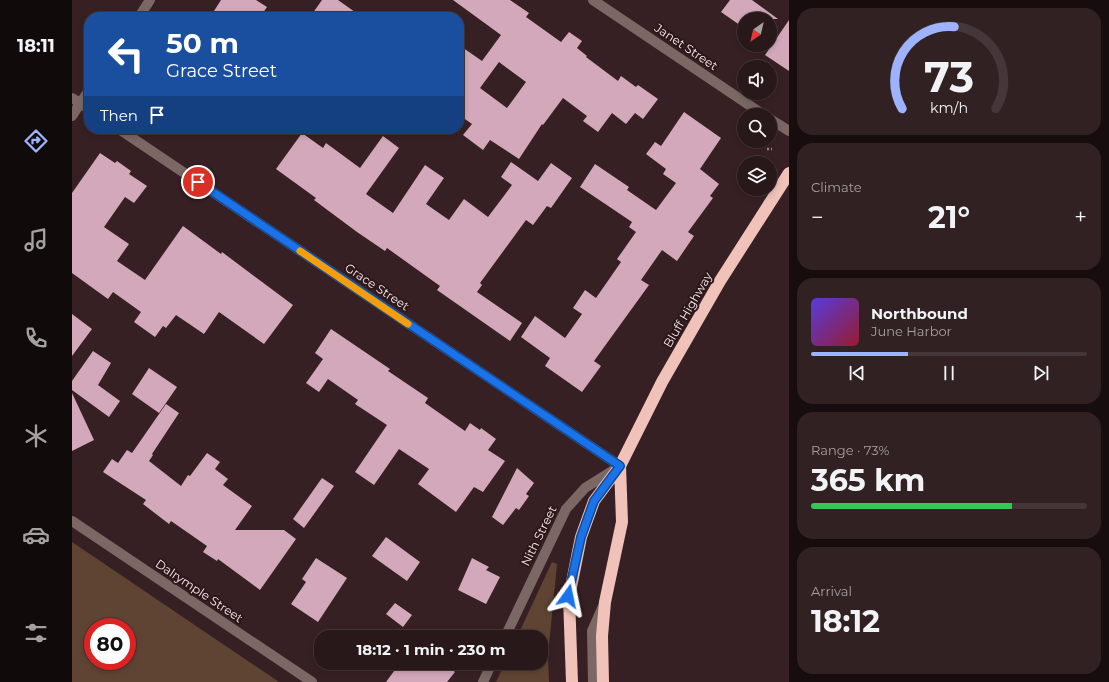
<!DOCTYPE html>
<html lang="en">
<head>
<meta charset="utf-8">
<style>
  body { margin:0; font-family:Montserrat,sans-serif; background:#312123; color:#f1f3f6; height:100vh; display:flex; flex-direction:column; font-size:15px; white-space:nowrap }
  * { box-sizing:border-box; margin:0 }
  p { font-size:13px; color:#a5a0a2 }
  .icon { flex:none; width:22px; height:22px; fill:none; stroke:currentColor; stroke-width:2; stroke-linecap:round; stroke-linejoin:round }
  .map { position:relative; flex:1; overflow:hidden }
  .panel { display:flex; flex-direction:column; gap:8px; padding:8px; background:#170d0e; width:320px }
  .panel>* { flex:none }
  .top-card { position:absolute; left:12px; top:12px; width:380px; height:122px; border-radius:16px; box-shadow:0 2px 6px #0003,0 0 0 1px #453739; background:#1a4fa0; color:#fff; overflow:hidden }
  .needle { width:26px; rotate:214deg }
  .tools { position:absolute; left:665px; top:12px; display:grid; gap:8px }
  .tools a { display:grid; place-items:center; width:40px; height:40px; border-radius:50%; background:#29181a; box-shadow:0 2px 6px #0003,0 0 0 1px #453739; font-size:20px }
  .speed { position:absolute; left:12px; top:618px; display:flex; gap:8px; font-size:20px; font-weight:700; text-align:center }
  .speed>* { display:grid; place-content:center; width:52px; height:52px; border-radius:50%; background:#29181a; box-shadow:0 2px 6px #0003,0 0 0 1px #453739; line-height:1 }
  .speed .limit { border:6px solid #d22; background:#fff; color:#111 }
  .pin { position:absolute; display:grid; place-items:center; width:34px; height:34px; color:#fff; margin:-17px; border:2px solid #fff; border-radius:50%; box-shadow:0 1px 4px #0007 }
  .me { position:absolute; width:44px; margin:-22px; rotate:12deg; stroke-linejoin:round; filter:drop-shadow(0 0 3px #0008) }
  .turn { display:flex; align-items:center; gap:14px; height:84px; padding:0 16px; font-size:18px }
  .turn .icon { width:52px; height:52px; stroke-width:2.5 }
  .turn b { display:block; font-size:28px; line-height:34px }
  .then { display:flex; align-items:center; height:38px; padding:0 16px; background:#0003; gap:8px; font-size:15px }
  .big { font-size:30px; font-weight:700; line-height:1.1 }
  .panel .card { flex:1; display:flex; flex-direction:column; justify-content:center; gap:6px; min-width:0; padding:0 14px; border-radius:16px; background:#312123 }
  .panel .dial { align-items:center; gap:0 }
  .dial svg { height:104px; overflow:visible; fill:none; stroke:#453739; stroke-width:7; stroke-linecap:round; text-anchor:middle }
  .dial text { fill:#f1f3f6; stroke:none }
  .song { display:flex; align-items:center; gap:12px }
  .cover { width:48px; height:48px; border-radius:6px; background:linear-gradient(135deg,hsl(250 70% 55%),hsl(350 70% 35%)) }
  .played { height:4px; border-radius:2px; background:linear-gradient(90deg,#9eb3fd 35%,#453739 35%) }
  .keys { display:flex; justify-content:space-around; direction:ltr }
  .heat { display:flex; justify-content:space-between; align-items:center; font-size:22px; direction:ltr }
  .charge { height:6px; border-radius:3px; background:linear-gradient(90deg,#34c759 73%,#453739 0) }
  .trip { position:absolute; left:242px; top:630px; width:234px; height:40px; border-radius:16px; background:#29181a; box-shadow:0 2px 6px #0003,0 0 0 1px #453739; font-weight:700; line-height:40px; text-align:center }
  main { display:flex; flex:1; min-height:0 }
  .menu { display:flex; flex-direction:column; width:72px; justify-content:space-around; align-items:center; background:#100a0a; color:#a5a0a2 }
  .menu .icon { width:28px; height:28px }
  .menu .on { color:#9eb3fd }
  .menu b { font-size:18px; color:#f1f3f6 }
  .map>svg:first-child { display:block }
  .green { fill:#604433; fill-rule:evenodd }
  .building { fill:#d2a8ba; fill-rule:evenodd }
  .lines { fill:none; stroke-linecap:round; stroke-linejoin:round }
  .path { stroke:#9a8789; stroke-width:2.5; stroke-dasharray:2 2; stroke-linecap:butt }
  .street { stroke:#7b6865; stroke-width:10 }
  .highway { stroke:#f0c2b9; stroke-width:12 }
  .route-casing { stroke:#114b97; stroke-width:10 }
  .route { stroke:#1a73e8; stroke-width:7 }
  .slow { stroke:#f59e0b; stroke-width:7 }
  .labels { text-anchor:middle; stroke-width:4; stroke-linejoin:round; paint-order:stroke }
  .street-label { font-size:12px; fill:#fdedee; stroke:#2c171a }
</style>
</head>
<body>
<main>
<nav class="menu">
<b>18:11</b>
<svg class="icon on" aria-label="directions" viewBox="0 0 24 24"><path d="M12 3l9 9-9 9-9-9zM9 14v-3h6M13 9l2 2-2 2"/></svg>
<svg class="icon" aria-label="music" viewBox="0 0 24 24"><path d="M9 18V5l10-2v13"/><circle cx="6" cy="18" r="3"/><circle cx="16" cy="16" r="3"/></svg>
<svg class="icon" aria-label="phone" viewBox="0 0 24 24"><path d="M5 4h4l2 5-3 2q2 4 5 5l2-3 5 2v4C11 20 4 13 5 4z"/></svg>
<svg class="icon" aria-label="climate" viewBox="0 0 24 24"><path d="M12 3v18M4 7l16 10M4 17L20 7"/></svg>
<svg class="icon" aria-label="car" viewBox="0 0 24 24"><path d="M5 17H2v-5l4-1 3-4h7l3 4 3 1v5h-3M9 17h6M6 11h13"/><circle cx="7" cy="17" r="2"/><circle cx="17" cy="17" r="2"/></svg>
<svg class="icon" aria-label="filters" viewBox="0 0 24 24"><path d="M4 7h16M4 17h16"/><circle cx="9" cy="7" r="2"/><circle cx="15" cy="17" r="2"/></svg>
</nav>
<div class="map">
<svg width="717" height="682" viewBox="0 0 717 682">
  <rect width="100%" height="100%" fill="#372023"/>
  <!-- green -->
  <path class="green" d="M0 542 207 682H0ZM21 627H55V661H21Z
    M480 562 485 564 476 655 477 682H424L433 663H469V637H445Z"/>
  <!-- building -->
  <path class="building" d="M149 0H184L195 7 188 17H151L142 11Z
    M250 0H266L290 17H238Z
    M381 0H438L457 13 454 17 489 42 497 32 510 41 505 48 515 56 514 57 546 81 549 76 564 87 566 85 586 99 571 119 563 113 554 124 540 113 526 132 511 121 515 116 491 98 471 125 470 124 447 159 418 140 411 150 391 135 400 124 387 115V45L410 61 429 35ZM427 62 454 82 435 108 408 88Z
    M658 0H680L706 19H672V28L649 12Z
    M717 20V71L693 55Z
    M612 112 649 138 628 169 647 184 638 196 641 198 616 232 622 236 605 261 590 250 569 280 577 285 522 361 529 366 510 392 473 366 478 358 449 337 463 316 493 338 510 314 501 308 513 290 524 298 549 262 545 259 564 232 557 227 560 222 508 187 523 164 557 187 555 190 584 210 604 183 591 174 594 169 574 154 583 142 589 146Z
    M230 133 251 148 254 143 288 168 311 136 327 148 294 194 321 213 353 165 372 178 354 204 377 220 392 199 416 217 440 185 429 177 439 162 466 181 479 163 500 178 479 208 475 206 461 225 454 220 408 283 410 285 405 292 450 323 438 341 365 290 368 286 315 248 313 251 285 232 242 200 244 198 204 169Z
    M28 153 43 163 45 161 59 171 57 174 75 186 62 203 53 197 32 227 57 244 45 261 73 280 111 226 149 254 150 252 221 305 192 344 147 312 132 334 104 315 94 328 91 326 83 337 62 322 69 312 41 292 36 299 0 273V193Z
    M0 314 20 329 0 356Z
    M259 329 318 369 316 371 356 398 353 403 393 431 398 423 408 430 409 428 424 439 416 450 433 461 411 492 402 487 384 512 346 484 357 469 327 449 302 485 283 472 315 425 283 404 286 400 256 379 247 392 234 383 251 359 243 353Z
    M21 351 39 363 26 385 48 401 37 417 0 390V381Z
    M77 368 105 387 87 413 60 394Z
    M0 393 22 440 0 451Z
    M94 404 107 413 80 454 81 455 77 461 109 486 116 475 118 476 135 453 148 462 143 469 156 479 151 485 180 506 163 530H212L224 539 188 590 146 559 145 561 131 552 135 546 99 521 97 524 71 504 74 500 31 472 40 459 46 463 55 450 60 453Z
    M445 468 462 483 454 494 457 496 447 510 444 508 431 525 420 517Z
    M250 478 262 486 232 528 221 519Z
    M314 537 348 562 335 581 300 556Z
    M244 558 275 578 246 622 219 604 234 582 230 579Z
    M400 558 417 567 414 570 428 577 414 604 386 590Z
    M323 603 340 615 331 627 314 614Z
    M328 663H371L383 672 375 682H314Z"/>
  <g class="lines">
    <!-- path -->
    <path class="path" d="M695 149H700"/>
    <!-- street -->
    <path class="street" d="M521 0 692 115
      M67 17 78 0
      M0 98 17 109
      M0 116 17 90
      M698 119 717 131
      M47 129 548 466 513 488 494 509 433 637
      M0 521 240 682
      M411 682 420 663
      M521 682 520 631 531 606"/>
    <!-- highway -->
    <path class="highway" d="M500 682 497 597 509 537 522 501 548 466 590 382 648 281 717 173
      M531 682 530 636 533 602 550 522 548 466"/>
  </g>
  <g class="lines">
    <defs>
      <path id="route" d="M126 182 548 466 522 501 509 537 496 596"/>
    </defs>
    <!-- route casing -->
    <use href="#route" class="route-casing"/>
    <!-- route -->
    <use href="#route" class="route"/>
    <!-- slow -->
    <path class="slow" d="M228 251 336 324"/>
  </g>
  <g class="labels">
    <!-- street labels -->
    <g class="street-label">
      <text transform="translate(614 47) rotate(34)" y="4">Janet Street</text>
      <text transform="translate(305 287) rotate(34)" y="4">Grace Street</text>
      <text transform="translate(616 310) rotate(-60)" y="4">Bluff Highway</text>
      <text transform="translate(467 536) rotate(-64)" y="4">Nith Street</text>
      <text transform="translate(127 591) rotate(34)" y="4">Dalrymple Street</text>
    </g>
  </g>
</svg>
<div class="tools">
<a><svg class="needle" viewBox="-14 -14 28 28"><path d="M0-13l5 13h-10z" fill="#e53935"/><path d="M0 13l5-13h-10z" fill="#a5a0a2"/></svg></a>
<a><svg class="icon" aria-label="sound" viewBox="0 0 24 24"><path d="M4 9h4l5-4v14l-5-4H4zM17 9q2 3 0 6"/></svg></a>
<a><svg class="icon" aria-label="search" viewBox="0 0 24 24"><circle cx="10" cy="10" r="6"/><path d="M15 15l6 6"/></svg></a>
<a><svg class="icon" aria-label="layers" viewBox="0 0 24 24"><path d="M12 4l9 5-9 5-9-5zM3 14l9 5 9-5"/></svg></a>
</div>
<div class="speed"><div class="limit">80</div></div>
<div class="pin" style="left:126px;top:182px;background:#d93025"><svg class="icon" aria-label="arrive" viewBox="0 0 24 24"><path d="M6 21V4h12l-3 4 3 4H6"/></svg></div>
<svg class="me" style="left:496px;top:596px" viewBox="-20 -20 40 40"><path d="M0-17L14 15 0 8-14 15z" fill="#1a73e8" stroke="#fff" stroke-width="4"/></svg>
<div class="trip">18:12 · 1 min · 230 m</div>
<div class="top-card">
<div class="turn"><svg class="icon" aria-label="left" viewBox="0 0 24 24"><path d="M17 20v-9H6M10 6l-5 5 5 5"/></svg><div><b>50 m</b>Grace Street</div></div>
<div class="then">Then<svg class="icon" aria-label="arrive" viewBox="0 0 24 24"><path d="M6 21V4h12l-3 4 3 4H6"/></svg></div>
</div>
</div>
<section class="panel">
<div class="card dial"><svg viewBox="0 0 100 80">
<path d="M14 69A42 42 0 1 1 86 69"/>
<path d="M14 69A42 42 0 0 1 54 6" stroke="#9eb3fd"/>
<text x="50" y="56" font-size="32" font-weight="700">73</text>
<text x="50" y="72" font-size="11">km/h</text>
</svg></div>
<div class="card"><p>Climate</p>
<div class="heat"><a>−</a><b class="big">21°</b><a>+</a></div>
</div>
<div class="card">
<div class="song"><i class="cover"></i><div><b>Northbound</b><p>June Harbor</p></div></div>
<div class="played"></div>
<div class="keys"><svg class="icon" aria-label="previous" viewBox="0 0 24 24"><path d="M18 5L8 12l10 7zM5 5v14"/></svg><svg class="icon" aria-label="pause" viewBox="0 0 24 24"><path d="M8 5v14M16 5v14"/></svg><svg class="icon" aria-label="next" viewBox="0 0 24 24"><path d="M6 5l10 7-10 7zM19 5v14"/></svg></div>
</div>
<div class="card"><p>Range · 73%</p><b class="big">365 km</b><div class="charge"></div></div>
<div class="card"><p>Arrival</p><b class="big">18:12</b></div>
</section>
</main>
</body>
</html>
